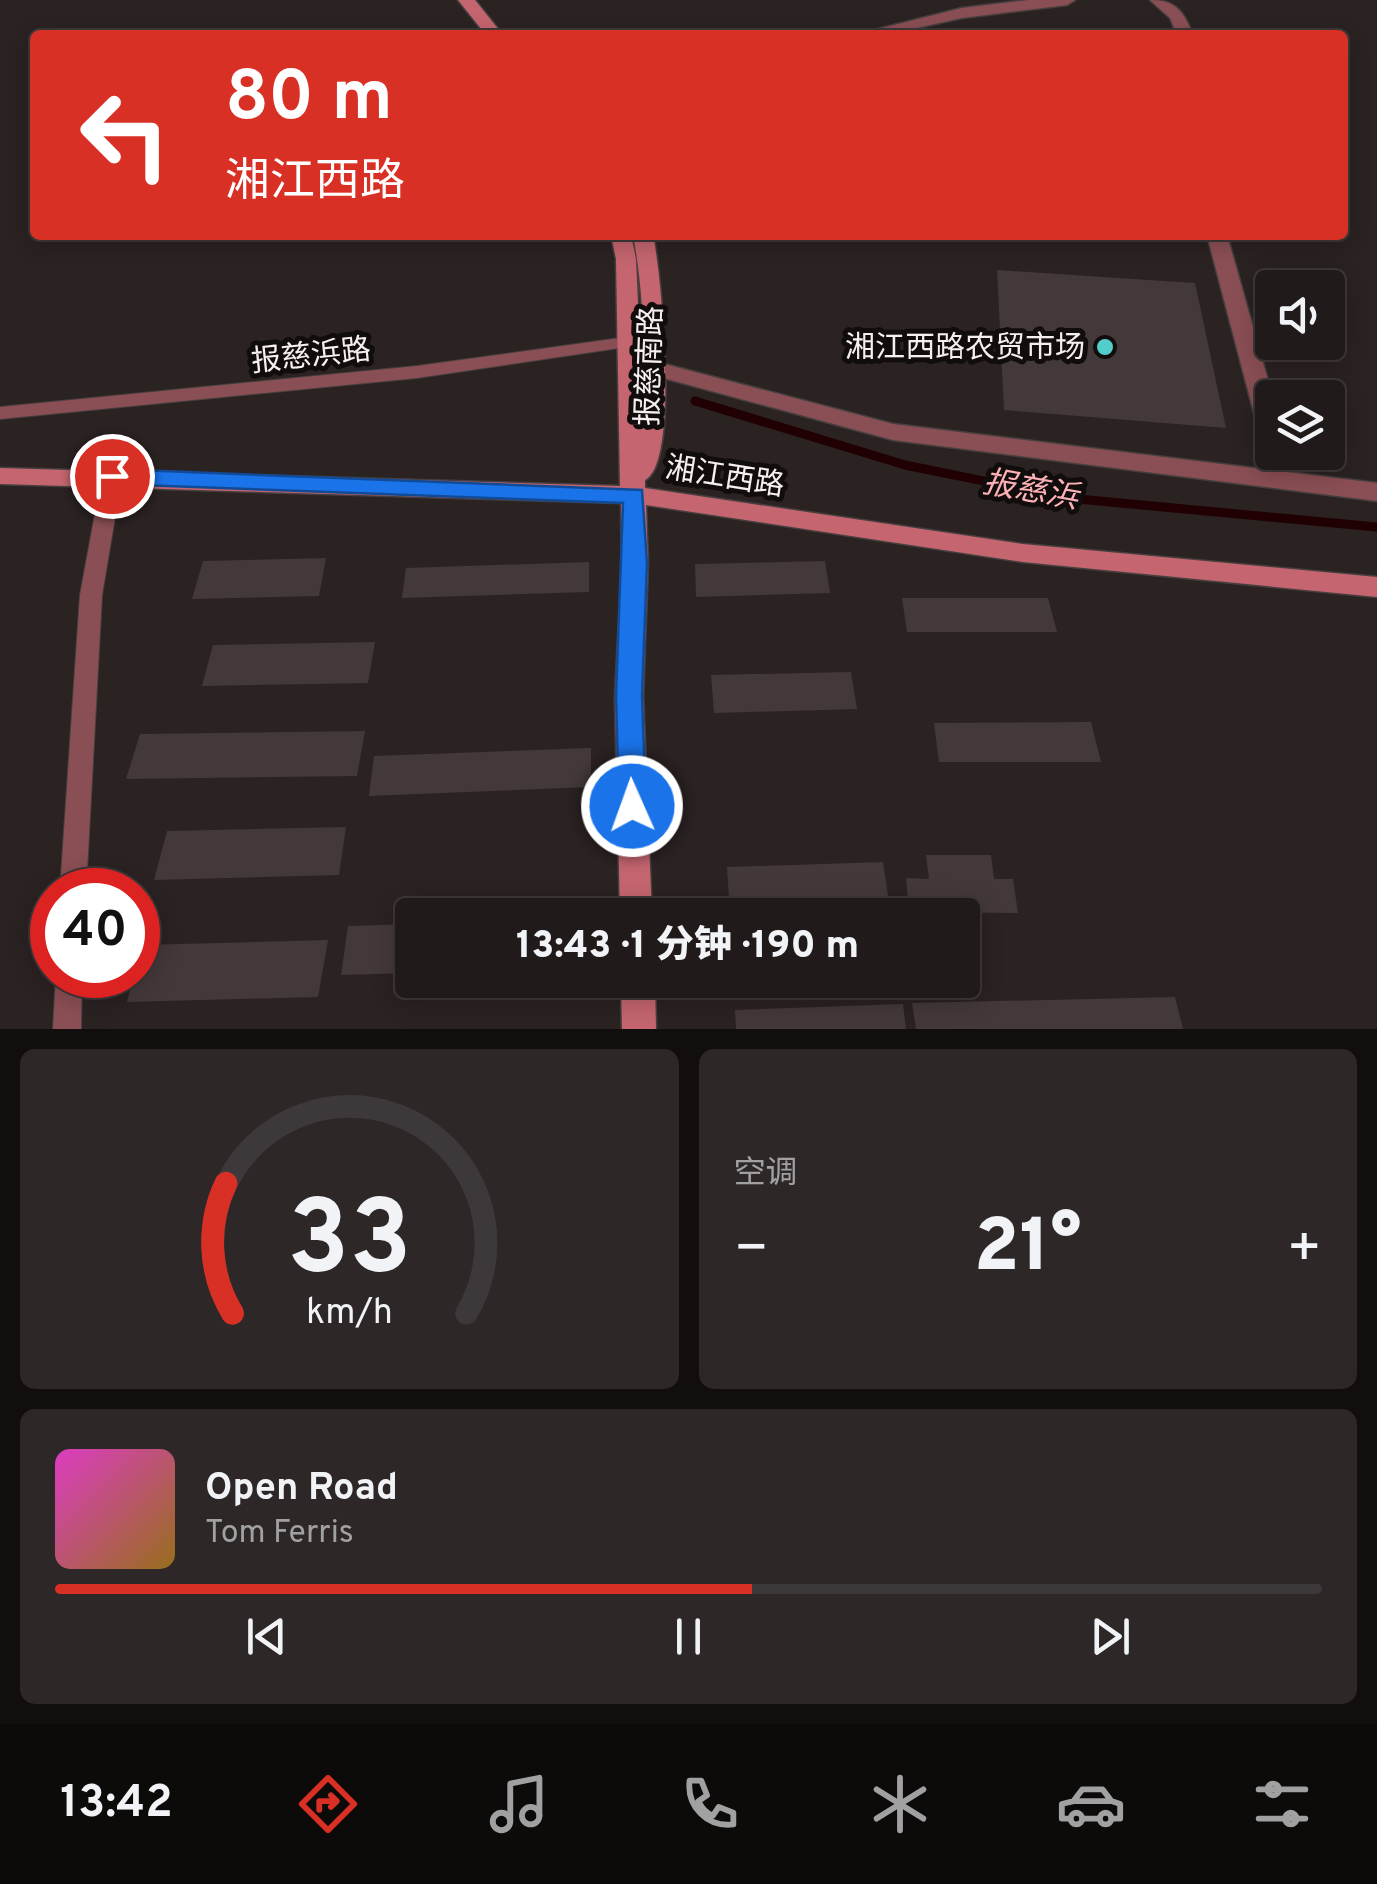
<!DOCTYPE html>
<html lang="zh">
<head>
<meta charset="utf-8">
<style>
  body { margin:0; font-family:Overpass,"Noto Sans SC",sans-serif; background:#2d2727; color:#f1f3f6; height:100vh; display:flex; flex-direction:column; font-size:38px; white-space:nowrap }
  * { box-sizing:border-box; margin:0 }
  p { font-size:32px; color:#a2a1a2 }
  .icon { flex:none; width:55px; height:55px; fill:none; stroke:currentColor; stroke-width:2; stroke-linecap:round; stroke-linejoin:round }
  .map { position:relative; height:1029px; overflow:hidden }
  .drawer { display:flex; flex-direction:column; gap:20px; padding:20px; background:#120e0e; flex:1 }
  .drawer>* { flex:none }
  .banner { position:absolute; left:30px; top:30px; width:1318px; height:210px; border-radius:10px; box-shadow:0 5px 25px #0003,0 0 0 2px #3d3839; background:#d93025; color:#fff; overflow:hidden }
  .controls { position:absolute; left:1255px; top:270px; display:grid; gap:20px }
  .controls a { display:grid; place-items:center; width:90px; height:90px; border-radius:10px; background:#201a1a; box-shadow:0 5px 25px #0003,0 0 0 2px #3d3839; font-size:50px }
  .speed { position:absolute; left:30px; top:868px; display:flex; gap:20px; font-size:50px; font-weight:700; text-align:center }
  .speed>* { display:grid; place-content:center; width:130px; height:130px; border-radius:50%; background:#201a1a; box-shadow:0 5px 25px #0003,0 0 0 2px #3d3839; line-height:1 }
  .speed .limit { border:15px solid #d22; background:#fff; color:#111 }
  .pin { position:absolute; display:grid; place-items:center; width:85px; height:85px; color:#fff; margin:-42px; border:5px solid #fff; border-radius:50%; box-shadow:0 2px 10px #0007 }
  .me { position:absolute; width:110px; margin:-55px; rotate:358deg; stroke-linejoin:round; filter:drop-shadow(0 0 8px #0008) }
  .turn { display:flex; align-items:center; gap:35px; height:210px; padding:0 30px; font-size:45px }
  .turn .icon { width:130px; height:130px; stroke-width:2.5 }
  .turn b { display:block; font-size:70px; line-height:85px }
  .big { font-size:75px; font-weight:800; line-height:1.1 }
  .drawer .widget { flex:1; display:flex; flex-direction:column; justify-content:center; gap:15px; min-width:0; padding:0 35px; border-radius:15px; background:#2d2727 }
  .drawer .dial { align-items:center; gap:0 }
  .dial svg { height:260px; overflow:visible; fill:none; stroke:#3d3839; stroke-width:7; stroke-linecap:round; text-anchor:middle }
  .dial text { fill:#f1f3f6; stroke:none }
  .song { display:flex; align-items:center; gap:30px }
  .cover { width:120px; height:120px; border-radius:15px; background:linear-gradient(135deg,hsl(310 70% 55%),hsl(40 70% 35%)) }
  .played { height:10px; border-radius:5px; background:linear-gradient(90deg,#d93025 55%,#3d3839 55%) }
  .keys { display:flex; justify-content:space-around; direction:ltr }
  .heat { display:flex; justify-content:space-between; align-items:center; font-size:55px; direction:ltr }
  .drawer .tiles { flex:1; display:grid; gap:20px; grid-template-columns:1fr 1fr }
  .widget:last-child { grid-column:span 2 }
  .trip { position:absolute; left:395px; top:898px; width:585px; height:100px; border-radius:10px; background:#201a1a; box-shadow:0 5px 25px #0003,0 0 0 2px #3d3839; font-weight:800; line-height:100px; text-align:center }
  .dock { display:flex; height:160px; justify-content:space-around; align-items:center; background:#0d0a0a; color:#a2a1a2 }
  .dock .icon { width:70px; height:70px }
  .dock .active { color:#d93025 }
  .dock b { font-size:45px; color:#f1f3f6 }
  .map>svg:first-child { display:block }
  .lines { fill:none; stroke-linecap:round; stroke-linejoin:round }
  .stream { stroke:#200003; stroke-width:9 }
  .building { fill:#44393a }
  .lane-casing { stroke:#473f3f; stroke-width:2 }
  .street-casing { stroke:#473f3f; stroke-width:3 }
  .secondary-casing { stroke:#473f3f; stroke-width:3 }
  .lane { fill:#8a4f54; fill-rule:evenodd }
  .street { fill:#8a4f54; fill-rule:evenodd }
  .secondary { fill:#c4656f; fill-rule:evenodd }
  .route { fill:#1a73e8; stroke:#114b97; stroke-width:2.5 }
  .poi-dot { fill:#52cdcc; stroke:#110d0d; stroke-width:4 }
  .labels { text-anchor:middle; stroke-width:10; stroke-linejoin:round; paint-order:stroke }
  .poi-label { font-size:30px; fill:#f5efef; stroke:#110d0d; text-anchor:end }
  .street-label { font-size:30px; fill:#f5efef; stroke:#110d0d }
  .water-label { font-size:32px; font-style:italic; fill:#fdb1b6; stroke:#110d0d }
</style>
</head>
<body>
<div class="map">
<svg width="1377" height="1029" viewBox="0 0 1377 1029">
  <rect width="100%" height="100%" fill="#2b2222"/>
  <g class="lines">
    <!-- stream -->
    <path class="stream" d="M695 401 905 465 1067 498 1377 527"/>
  </g>
  <!-- building -->
  <path class="building" d="M997 270 1195 283 1226 428 1004 410Z
    M326 558 319 596 192 599 203 561Z
    M825 561 830 593 696 597 695 564Z
    M589 562V592L402 598 406 568Z
    M902 598H1048L1057 632H907Z
    M375 642 368 683 202 686 213 645Z
    M851 672 857 709 714 713 711 675Z
    M1091 722 1101 762H939L934 723Z
    M365 731 357 776 126 779 140 734Z
    M591 748V787L369 796 374 756Z
    M346 827 339 875 154 880 167 831Z
    M926 855H991L994 879H1013L1018 913 909 912 906 878 929 879Z
    M883 862 890 909 730 914 727 867Z
    M412 924V973L341 975 348 926Z
    M328 940 318 997 127 1002 134 975H138L142 945Z
    M1175 997 1183 1029H916L912 1003Z
    M903 1004 906 1029H736L735 1010Z"/>
  <g class="lines">
    <defs>
      <path id="lane" d="M627 337 636 342 633 346 417 378 0 419V407L417 366Z
        M112 469 122 476 102 595 86 890H60L80 595 102 476Z
        M56 975H82L81 1029H53Z"/>
      <path id="street" d="M1028 0H1075L1067 5 962 18 885 35H854L962 8Z
        M1150 0C1176 0 1184 12 1193 35H1177L1170 18Z
        M1207 235H1227L1273 398 1272 444 1260 436Z
        M653 361 893 424 1377 483V501L893 440 645 373 642 368Z"/>
      <path id="secondary" d="M458 0H475L503 35H486Z
        M611 235H631L636 259 642 395C645 342 643 288 633 235H653C661 272 680 463 645 480V488L1023 544 1377 577V597L1023 562 646 505 648 563 643 696 652 915H620L615 696 622 563 621 503 0 484V468L620 486 616 259Z
        M621 980H655L656 1029H622Z"/>
    </defs>
    <!-- lane casing -->
    <use href="#lane" class="lane-casing"/>
    <!-- street casing -->
    <use href="#street" class="street-casing"/>
    <!-- secondary casing -->
    <use href="#secondary" class="secondary-casing"/>
    <!-- lane -->
    <use href="#lane" class="lane"/>
    <!-- street -->
    <use href="#street" class="street"/>
    <!-- secondary -->
    <use href="#secondary" class="secondary"/>
  </g>
  <!-- route -->
  <path class="route" d="M112 469 642 490 647 563 642 696 646 806 642 814 632 817 623 814 619 806 616 696 623 503 112 484 101 476Z"/>
  <!-- markers -->
  <circle class="poi-dot" cx="1105" cy="347" r="10"/>
  <g class="labels">
    <!-- poi labels -->
    <g class="poi-label">
      <text x="1085" y="357">湘江西路农贸市场</text>
    </g>
    <!-- street labels -->
    <g class="street-label">
      <text transform="translate(311 355) rotate(-6)" y="10">报慈浜路</text>
      <text transform="translate(649 366) rotate(-88)" y="10">报慈南路</text>
      <text transform="translate(725 476) rotate(9)" y="10">湘江西路</text>
    </g>
    <!-- water labels -->
    <g class="water-label">
      <text transform="translate(1031 489) rotate(10)" y="11">报慈浜</text>
    </g>
  </g>
</svg>
<div class="controls">
<a><svg class="icon" aria-label="sound" viewBox="0 0 24 24"><path d="M4 9h4l5-4v14l-5-4H4zM17 9q2 3 0 6"/></svg></a>
<a><svg class="icon" aria-label="layers" viewBox="0 0 24 24"><path d="M12 4l9 5-9 5-9-5zM3 14l9 5 9-5"/></svg></a>
</div>
<div class="speed"><div class="limit">40</div></div>
<div class="pin" style="left:112px;top:476px;background:#d93025"><svg class="icon" aria-label="arrive" viewBox="0 0 24 24"><path d="M6 21V4h12l-3 4 3 4H6"/></svg></div>
<svg class="me" style="left:632px;top:806px" viewBox="-20 -20 40 40"><circle r="17" fill="#1a73e8" stroke="#fff" stroke-width="3"/><path d="M0-11L8 9 0 5-8 9z" fill="#fff"/></svg>
<div class="trip">13:43 · 1 分钟 · 190 m</div>
<div class="banner">
<div class="turn"><svg class="icon" aria-label="left" viewBox="0 0 24 24"><path d="M17 20v-9H6M10 6l-5 5 5 5"/></svg><div><b>80 m</b>湘江西路</div></div>
</div>
</div>
<section class="drawer">
<div class="tiles">
<div class="widget dial"><svg viewBox="0 0 100 80">
<path d="M14 69A42 42 0 1 1 86 69"/>
<path d="M14 69A42 42 0 0 1 12 29" stroke="#d93025"/>
<text x="50" y="56" font-size="32" font-weight="700">33</text>
<text x="50" y="72" font-size="11">km/h</text>
</svg></div>
<div class="widget"><p>空调</p>
<div class="heat"><a>−</a><b class="big">21°</b><a>+</a></div>
</div>
<div class="widget">
<div class="song"><i class="cover"></i><div><b>Open Road</b><p>Tom Ferris</p></div></div>
<div class="played"></div>
<div class="keys"><svg class="icon" aria-label="previous" viewBox="0 0 24 24"><path d="M18 5L8 12l10 7zM5 5v14"/></svg><svg class="icon" aria-label="pause" viewBox="0 0 24 24"><path d="M8 5v14M16 5v14"/></svg><svg class="icon" aria-label="next" viewBox="0 0 24 24"><path d="M6 5l10 7-10 7zM19 5v14"/></svg></div>
</div>
</div>
</section>
<nav class="dock">
<b>13:42</b>
<svg class="icon active" aria-label="directions" viewBox="0 0 24 24"><path d="M12 3l9 9-9 9-9-9zM9 14v-3h6M13 9l2 2-2 2"/></svg>
<svg class="icon" aria-label="music" viewBox="0 0 24 24"><path d="M9 18V5l10-2v13"/><circle cx="6" cy="18" r="3"/><circle cx="16" cy="16" r="3"/></svg>
<svg class="icon" aria-label="phone" viewBox="0 0 24 24"><path d="M5 4h4l2 5-3 2q2 4 5 5l2-3 5 2v4C11 20 4 13 5 4z"/></svg>
<svg class="icon" aria-label="climate" viewBox="0 0 24 24"><path d="M12 3v18M4 7l16 10M4 17L20 7"/></svg>
<svg class="icon" aria-label="car" viewBox="0 0 24 24"><path d="M5 17H2v-5l4-1 3-4h7l3 4 3 1v5h-3M9 17h6M6 11h13"/><circle cx="7" cy="17" r="2"/><circle cx="17" cy="17" r="2"/></svg>
<svg class="icon" aria-label="filters" viewBox="0 0 24 24"><path d="M4 7h16M4 17h16"/><circle cx="9" cy="7" r="2"/><circle cx="15" cy="17" r="2"/></svg>
</nav>
</body>
</html>
